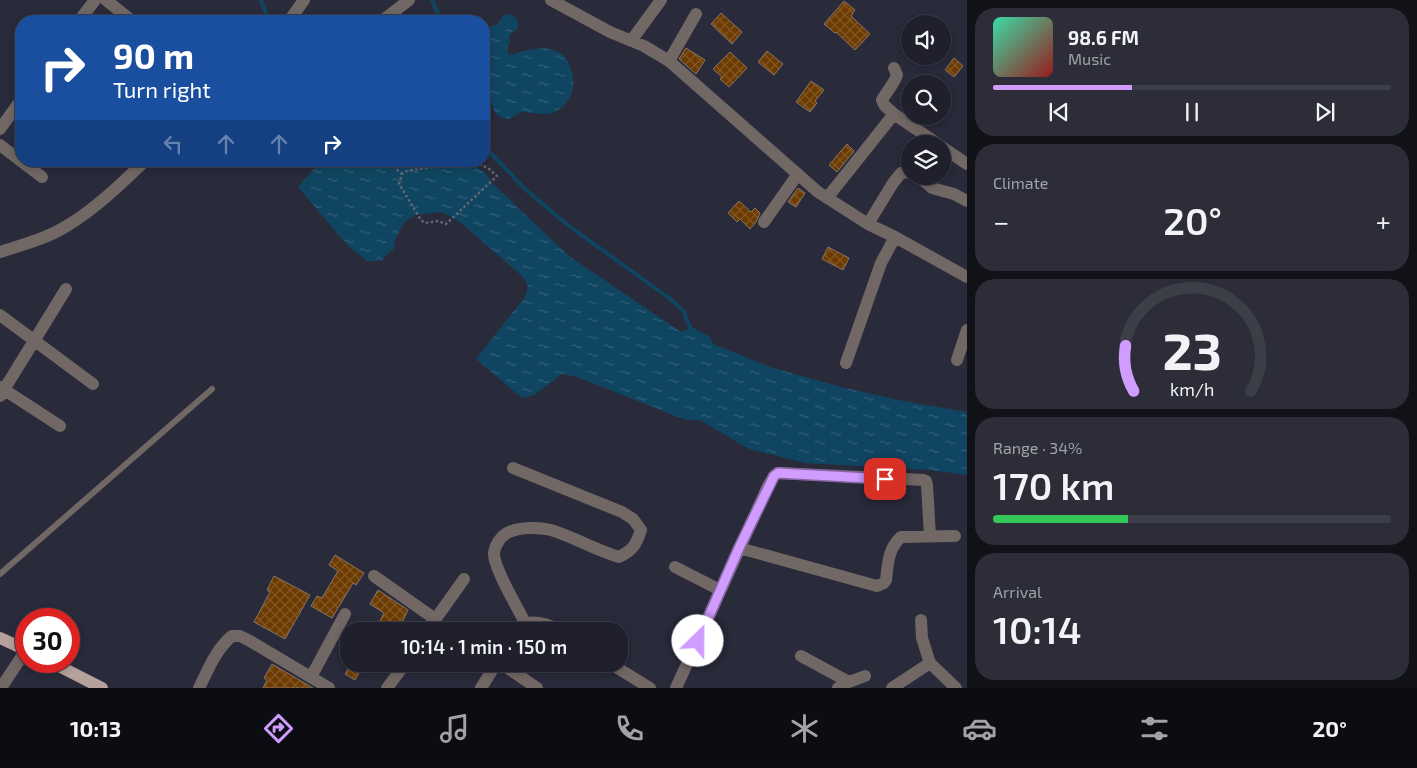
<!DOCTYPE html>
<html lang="en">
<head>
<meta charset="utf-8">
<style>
  body { margin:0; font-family:"Exo 2",sans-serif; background:#2c2d38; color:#f1f3f6; height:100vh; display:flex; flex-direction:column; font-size:19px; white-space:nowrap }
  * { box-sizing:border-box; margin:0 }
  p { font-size:16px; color:#a1a3a9 }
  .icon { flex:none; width:28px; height:28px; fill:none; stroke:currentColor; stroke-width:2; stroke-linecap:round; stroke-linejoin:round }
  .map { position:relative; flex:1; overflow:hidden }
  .side { display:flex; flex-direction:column; gap:8px; padding:8px; background:#111218; width:450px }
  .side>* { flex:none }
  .top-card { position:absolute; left:15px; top:15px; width:475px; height:152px; border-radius:20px; box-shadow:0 2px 8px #0003,0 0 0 1px #3c3e48; background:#1a4fa0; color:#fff; overflow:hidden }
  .fabs { position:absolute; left:901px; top:15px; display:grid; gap:10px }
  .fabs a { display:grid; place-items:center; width:50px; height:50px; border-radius:50%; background:#1f202c; box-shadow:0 2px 8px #0003,0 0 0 1px #3c3e48; font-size:25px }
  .speed { position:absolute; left:15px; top:608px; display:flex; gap:10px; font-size:25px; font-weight:700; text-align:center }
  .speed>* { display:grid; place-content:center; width:65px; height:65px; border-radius:50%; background:#1f202c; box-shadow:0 2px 8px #0003,0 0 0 1px #3c3e48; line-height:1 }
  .speed .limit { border:8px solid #d22; background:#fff; color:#111 }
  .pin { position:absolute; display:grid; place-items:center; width:42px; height:42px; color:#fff; margin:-21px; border-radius:10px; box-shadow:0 2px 8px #0006 }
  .me { position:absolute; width:55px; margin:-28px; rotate:23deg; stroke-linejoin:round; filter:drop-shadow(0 0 4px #0008) }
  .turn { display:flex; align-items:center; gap:18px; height:105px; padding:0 15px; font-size:22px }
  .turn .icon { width:65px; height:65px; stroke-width:2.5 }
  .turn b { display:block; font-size:35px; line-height:42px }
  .lanes { display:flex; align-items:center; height:48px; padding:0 15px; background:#0003; justify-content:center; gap:25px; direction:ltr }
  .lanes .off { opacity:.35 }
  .big { font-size:38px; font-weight:600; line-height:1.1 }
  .side .widget { flex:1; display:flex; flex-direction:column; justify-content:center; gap:8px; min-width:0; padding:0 18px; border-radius:20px; background:#2c2d38 }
  .side .dial { align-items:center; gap:0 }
  .dial svg { height:130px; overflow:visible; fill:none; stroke:#3c3e48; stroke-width:7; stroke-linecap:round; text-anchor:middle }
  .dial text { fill:#f1f3f6; stroke:none }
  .song { display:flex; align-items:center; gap:15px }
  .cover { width:60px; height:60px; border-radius:8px; background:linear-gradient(135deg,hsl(160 70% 55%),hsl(0 70% 35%)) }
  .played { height:5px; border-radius:2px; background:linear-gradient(90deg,#d09dff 35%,#3c3e48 35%) }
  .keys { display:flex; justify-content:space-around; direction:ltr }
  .heat { display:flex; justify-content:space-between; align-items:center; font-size:28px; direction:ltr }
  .charge { height:8px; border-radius:4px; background:linear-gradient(90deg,#34c759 34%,#3c3e48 0) }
  .trip { position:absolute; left:340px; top:622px; width:288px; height:50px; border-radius:20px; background:#1f202c; box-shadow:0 2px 8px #0003,0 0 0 1px #3c3e48; font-weight:600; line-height:50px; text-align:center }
  .tab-bar { display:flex; height:80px; justify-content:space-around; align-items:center; background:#0c0d12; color:#a1a3a9 }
  .tab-bar .icon { width:35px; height:35px }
  .tab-bar .current { color:#d09dff }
  .tab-bar b { font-size:22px; color:#f1f3f6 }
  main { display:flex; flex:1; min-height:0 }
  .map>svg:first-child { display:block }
  .water { fill:url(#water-ripples) }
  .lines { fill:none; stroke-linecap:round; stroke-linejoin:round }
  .stream { stroke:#104561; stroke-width:4 }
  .building { fill:url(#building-cross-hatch); stroke:#867567 }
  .path { stroke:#656674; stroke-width:2.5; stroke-dasharray:2.5 2.5; stroke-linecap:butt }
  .lane { stroke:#716764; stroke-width:6 }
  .street { stroke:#716764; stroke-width:12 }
  .primary { stroke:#b6a19c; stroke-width:12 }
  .route-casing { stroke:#8766a6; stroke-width:12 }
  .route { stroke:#d09dff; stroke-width:9 }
</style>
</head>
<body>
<main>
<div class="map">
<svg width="967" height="688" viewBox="0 0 967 688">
  <defs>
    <pattern id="water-ripples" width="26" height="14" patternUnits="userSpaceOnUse" patternTransform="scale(1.25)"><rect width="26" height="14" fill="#104561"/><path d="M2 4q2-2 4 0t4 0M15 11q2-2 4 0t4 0" fill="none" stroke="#336079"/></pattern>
    <pattern id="building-cross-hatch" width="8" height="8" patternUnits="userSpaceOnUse" patternTransform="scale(1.25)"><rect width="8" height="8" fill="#6d3a00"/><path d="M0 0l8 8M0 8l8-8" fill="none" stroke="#825726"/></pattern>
  </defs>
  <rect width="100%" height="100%" fill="#292a3a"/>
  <!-- water -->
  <path class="water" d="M509 14C517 17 520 22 517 29L511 33 509 37 510 42 507 49 509 54 511 55C526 50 545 44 560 53 566 57 569 62 571 69 577 86 572 103 555 112 545 117 531 112 521 112 509 120 507 122 495 113L491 101 484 99V66L488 64 492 60 491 57 484 51V30L491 26 498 25 502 16Z
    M321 161H469L486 174 493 184 569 256 681 332 692 327 710 337 713 344 770 367 841 387 903 401 967 412V475L930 470 806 463 749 449 700 420H686L577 377 562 374 534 395 522 398 476 359 524 298C529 287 529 285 522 276L461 223 448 215 440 212 415 215 404 223 396 238 394 248 381 261H367L348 246 298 187Z"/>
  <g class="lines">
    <!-- stream -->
    <path class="stream" d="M261 0 269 21
      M432 0 441 21
      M484 146 525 189 569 226 669 298 683 310 692 332"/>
  </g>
  <!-- building -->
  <path class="building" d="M844 1 855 10 851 16 870 34 855 50 836 32 835 33 824 24Z
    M721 13 742 32 732 44 711 24Z
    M686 48 705 60 696 74 679 59Z
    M767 51 783 64 774 75 758 62Z
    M730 52 747 68 729 87 720 79 722 77 713 69Z
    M954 58 963 66 954 77 945 70Z
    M811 81 824 90 815 101 817 103 810 112 796 102Z
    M847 144 854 151 837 172 829 165Z
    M798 188 805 193 796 207 788 202Z
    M739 201 751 212 755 208 760 213 756 222 750 229 740 219 737 222 728 213Z
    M828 247 849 258 843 270 822 259Z
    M335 555 364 573 356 585 353 583 332 618 311 606 317 596 322 598 338 571 329 565Z
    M274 576 310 595 285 639 254 622 270 592 267 590Z
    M378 590 408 610 398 631H375L384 613 370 604Z
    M272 664 313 688H263L267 680 264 678Z
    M351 664H364L355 680 345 674Z"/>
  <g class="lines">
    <!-- path -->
    <path class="path" d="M392 161 394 167 402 174
      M439 161 437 166 407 171 402 174 399 184 421 220 425 223 438 221 446 224 497 176 489 169 475 161"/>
    <!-- lane -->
    <path class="lane" d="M0 574 212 389"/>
    <!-- street -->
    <path class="street" d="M106 0 132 21
      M551 0 610 32 644 46 669 61 818 192 868 224 895 237 967 277
      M79 21 95 0
      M289 21 304 0
      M382 21 409 0
      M631 41 661 0
      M669 61 696 14
      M894 68 897 75C894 84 887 91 882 100L885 106 894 114
      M0 129 21 100
      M0 145 21 161
      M942 147 967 164
      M21 161 42 177
      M918 176 932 188 954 194 967 201
      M827 198 894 114 938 144
      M764 222 798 174
      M868 224 893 183 901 173 910 172
      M0 252C22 245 45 239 65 227 94 210 120 185 145 161
      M0 315 93 384
      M957 360 967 330
      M846 363 881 263 895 237
      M0 387 60 426
      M0 396 66 289
      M513 468 622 512 633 519 641 530C636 545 633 550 619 557 595 550 574 537 551 530 538 527 521 527 509 532 502 535 495 544 494 553 493 567 518 608 525 623
      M739 548 877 586 884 583 886 580C888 563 888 549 901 537L955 536
      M675 567 720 590
      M374 576 435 619
      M427 631 464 579
      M518 631 525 623C538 621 549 624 561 631
      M801 656 849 682 838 688
      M930 663 956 688
      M502 664 537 688
      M611 664 650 688
      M311 677 345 614
      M849 682 865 676
      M1 688 26 650
      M199 688C208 670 216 649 232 636H240L250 641 329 688
      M387 688 405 664
      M481 688 496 664
      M676 688 768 486 774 476 778 473 924 480 926 481 927 485 930 536
      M892 688 930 663 922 638 921 620"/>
    <!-- primary -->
    <path class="primary" d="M0 638 26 650
      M49 661 102 688"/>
  </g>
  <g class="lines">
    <defs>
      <path id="route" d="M698 641 739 548 774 476 778 473 885 479"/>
    </defs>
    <!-- route casing -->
    <use href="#route" class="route-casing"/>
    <!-- route -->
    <use href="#route" class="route"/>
  </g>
</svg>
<div class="fabs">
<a><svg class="icon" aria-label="sound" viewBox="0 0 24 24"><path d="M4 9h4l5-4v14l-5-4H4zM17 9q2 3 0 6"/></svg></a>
<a><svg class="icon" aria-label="search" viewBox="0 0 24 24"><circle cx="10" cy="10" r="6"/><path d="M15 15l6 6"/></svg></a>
<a><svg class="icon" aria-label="layers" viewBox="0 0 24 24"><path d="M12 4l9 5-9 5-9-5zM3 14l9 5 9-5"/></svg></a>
</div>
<div class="speed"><div class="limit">30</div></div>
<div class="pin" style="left:885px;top:479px;background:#d93025"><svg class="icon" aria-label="arrive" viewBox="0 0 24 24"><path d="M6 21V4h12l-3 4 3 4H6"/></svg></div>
<svg class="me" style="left:698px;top:641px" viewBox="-20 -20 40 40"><circle r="19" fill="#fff"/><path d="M0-13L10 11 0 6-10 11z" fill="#d09dff"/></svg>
<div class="trip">10:14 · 1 min · 150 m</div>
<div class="top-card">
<div class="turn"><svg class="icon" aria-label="right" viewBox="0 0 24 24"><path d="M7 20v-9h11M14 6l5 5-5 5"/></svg><div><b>90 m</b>Turn right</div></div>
<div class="lanes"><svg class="icon off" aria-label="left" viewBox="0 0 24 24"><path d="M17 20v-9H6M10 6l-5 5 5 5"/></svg><svg class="icon off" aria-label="ahead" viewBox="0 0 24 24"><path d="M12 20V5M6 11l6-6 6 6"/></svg><svg class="icon off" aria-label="ahead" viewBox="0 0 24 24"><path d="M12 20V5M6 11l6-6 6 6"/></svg><svg class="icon" aria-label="right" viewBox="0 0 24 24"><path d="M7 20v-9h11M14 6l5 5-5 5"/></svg></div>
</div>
</div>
<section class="side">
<div class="widget">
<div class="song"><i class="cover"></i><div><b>98.6 FM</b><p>Music</p></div></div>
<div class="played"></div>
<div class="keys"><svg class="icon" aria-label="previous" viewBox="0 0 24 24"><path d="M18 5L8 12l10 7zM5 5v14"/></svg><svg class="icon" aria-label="pause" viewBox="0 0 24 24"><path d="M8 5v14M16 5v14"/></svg><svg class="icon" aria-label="next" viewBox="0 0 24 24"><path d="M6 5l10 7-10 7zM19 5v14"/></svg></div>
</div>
<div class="widget"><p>Climate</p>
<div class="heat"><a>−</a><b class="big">20°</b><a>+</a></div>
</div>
<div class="widget dial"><svg viewBox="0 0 100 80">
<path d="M14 69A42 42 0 1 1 86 69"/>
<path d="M14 69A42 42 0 0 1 9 41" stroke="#d09dff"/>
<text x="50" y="56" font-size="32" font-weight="700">23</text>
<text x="50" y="72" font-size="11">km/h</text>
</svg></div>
<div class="widget"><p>Range · 34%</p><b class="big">170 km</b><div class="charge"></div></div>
<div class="widget"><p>Arrival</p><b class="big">10:14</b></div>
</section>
</main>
<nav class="tab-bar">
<b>10:13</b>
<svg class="icon current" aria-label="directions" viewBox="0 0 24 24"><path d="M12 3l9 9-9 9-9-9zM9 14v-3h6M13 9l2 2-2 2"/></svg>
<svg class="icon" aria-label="music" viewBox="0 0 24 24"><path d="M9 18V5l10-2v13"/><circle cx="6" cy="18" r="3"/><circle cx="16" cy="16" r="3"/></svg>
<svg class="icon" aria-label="phone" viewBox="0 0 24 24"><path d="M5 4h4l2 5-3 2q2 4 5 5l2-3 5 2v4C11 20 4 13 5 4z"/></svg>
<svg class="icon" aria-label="climate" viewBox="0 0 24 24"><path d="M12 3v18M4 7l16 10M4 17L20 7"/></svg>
<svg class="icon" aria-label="car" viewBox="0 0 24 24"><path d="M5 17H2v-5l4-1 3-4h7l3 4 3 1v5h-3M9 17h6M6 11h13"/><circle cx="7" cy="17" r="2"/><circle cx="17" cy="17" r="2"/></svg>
<svg class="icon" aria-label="filters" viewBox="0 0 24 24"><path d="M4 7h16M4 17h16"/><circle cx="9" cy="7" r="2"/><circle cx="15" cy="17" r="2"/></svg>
<b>20°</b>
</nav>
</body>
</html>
